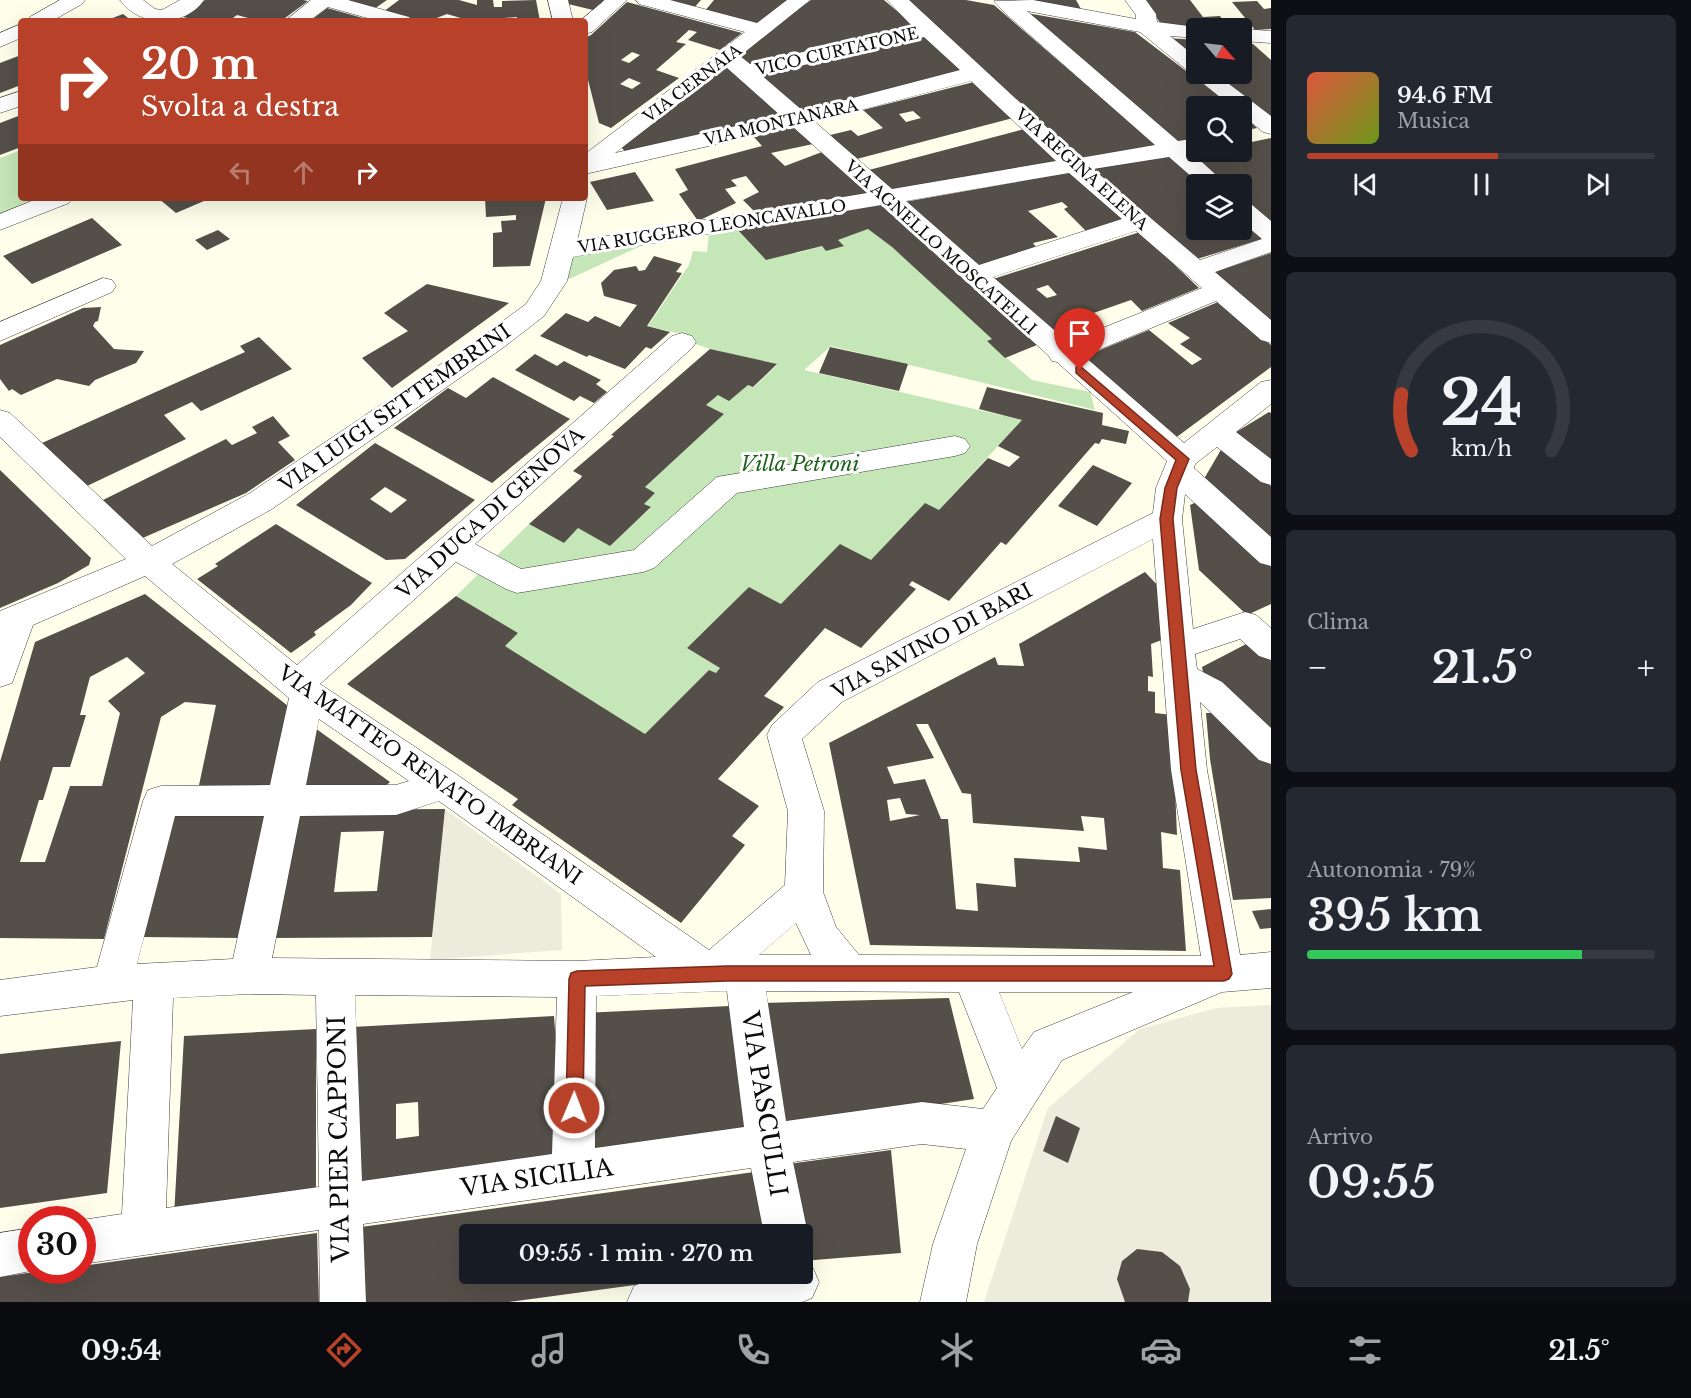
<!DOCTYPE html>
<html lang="it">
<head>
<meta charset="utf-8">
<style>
  body { margin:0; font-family:"Libre Baskerville",serif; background:#242831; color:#f1f3f6; height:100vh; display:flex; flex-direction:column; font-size:22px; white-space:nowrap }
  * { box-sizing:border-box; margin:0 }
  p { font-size:20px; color:#9ea1a6 }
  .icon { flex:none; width:33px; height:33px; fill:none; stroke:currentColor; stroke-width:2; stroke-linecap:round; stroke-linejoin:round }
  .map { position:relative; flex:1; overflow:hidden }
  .drawer { display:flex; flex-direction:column; gap:15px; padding:15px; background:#0d0f14; width:420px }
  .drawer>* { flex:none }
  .guide { position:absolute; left:18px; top:18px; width:570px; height:183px; border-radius:6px; box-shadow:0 6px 24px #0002; background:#b74129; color:#fff; overflow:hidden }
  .needle { width:39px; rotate:118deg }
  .buttons { position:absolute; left:1186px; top:18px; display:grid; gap:12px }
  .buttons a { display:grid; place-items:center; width:66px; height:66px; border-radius:6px; background:#171b24; box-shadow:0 6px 24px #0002; font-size:30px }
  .speed { position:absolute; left:18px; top:1206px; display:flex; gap:12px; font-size:30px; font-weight:700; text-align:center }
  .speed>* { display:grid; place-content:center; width:78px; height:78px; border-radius:50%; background:#171b24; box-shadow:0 6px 24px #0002; line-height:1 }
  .speed .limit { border:9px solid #d22; background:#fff; color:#111 }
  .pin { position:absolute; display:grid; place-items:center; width:51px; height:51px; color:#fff; margin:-62px -26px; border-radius:50% 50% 50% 0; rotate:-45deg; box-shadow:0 0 6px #0007 }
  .pin .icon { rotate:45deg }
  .me { position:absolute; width:66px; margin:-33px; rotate:1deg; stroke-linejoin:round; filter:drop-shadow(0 0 4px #0008) }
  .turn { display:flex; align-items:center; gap:21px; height:126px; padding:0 24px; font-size:27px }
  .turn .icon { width:78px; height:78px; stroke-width:2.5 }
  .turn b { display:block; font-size:42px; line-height:51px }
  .lanes { display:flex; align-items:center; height:57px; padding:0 24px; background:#0003; justify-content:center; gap:30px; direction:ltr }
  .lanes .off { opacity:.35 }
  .big { font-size:45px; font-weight:600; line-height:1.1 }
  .drawer .widget { flex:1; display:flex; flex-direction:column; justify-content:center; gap:9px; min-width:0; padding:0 21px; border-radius:9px; background:#242831 }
  .drawer .dial { align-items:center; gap:0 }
  .dial svg { height:156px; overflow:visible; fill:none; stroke:#363941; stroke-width:7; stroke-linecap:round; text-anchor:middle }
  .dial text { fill:#f1f3f6; stroke:none }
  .song { display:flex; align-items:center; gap:18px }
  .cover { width:72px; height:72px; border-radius:9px; background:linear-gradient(135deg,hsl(10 70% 55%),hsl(80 70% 35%)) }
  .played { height:6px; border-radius:3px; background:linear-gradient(90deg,#b74129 55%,#363941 55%) }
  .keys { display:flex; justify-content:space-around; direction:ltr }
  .heat { display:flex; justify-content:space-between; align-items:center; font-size:33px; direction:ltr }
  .charge { height:9px; border-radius:4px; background:linear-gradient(90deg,#34c759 79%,#363941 0) }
  .trip { position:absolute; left:459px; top:1224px; width:354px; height:60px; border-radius:6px; background:#171b24; box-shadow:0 6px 24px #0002; font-weight:600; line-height:60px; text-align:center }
  .tabs { display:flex; height:96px; justify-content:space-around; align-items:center; background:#090b0e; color:#9ea1a6 }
  .tabs .icon { width:42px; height:42px }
  .tabs .current { color:#b74129 }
  .tabs b { font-size:27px; color:#f1f3f6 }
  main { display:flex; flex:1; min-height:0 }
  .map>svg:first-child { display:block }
  .green { fill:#c5e7b7 }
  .plaza { fill:#edecdc }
  .building { fill:#544f49; fill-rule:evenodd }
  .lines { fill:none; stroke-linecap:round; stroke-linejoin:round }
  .minor-casing { stroke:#3f3f3f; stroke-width:1 }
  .minor { fill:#fff; fill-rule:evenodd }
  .route { fill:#b74129; stroke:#772a1b; stroke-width:1.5 }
  .labels { text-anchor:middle; stroke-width:6; stroke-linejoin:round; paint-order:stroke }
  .far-street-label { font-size:16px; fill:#0c0c0c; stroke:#fff }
  .street-label { font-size:20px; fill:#0c0c0c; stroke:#fff }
  .park-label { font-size:20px; font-style:italic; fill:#1f611f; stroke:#fff }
  .near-street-label { font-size:24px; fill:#0c0c0c; stroke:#fff }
</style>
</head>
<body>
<main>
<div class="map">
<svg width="1271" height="1302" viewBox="0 0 1271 1302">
  <rect width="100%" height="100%" fill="#fefeeb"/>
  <!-- green -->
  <path class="green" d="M21 150V198H36L0 213V158Z
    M737 229 797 253 822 246 826 251 843 246 838 240 868 229 892 247 992 339 987 341 1032 380 1090 392 1095 410 831 346 804 370 1022 420 939 510 924 504 871 560 781 604 749 587 687 648 720 668 716 673 709 670 645 734 505 646 518 633 456 596 529 524 564 543 578 528 610 545 651 508 644 504 655 493 645 487 724 414 706 405 718 395 730 400 748 385 754 387 777 365 710 349 681 339 685 335 648 326 689 265 693 251 707 252 709 234Z
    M645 244 567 280 573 256Z"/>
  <!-- plaza -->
  <path class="plaza" d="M445 809 561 894 562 950 430 960Z
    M1271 1005V1302H984L1048 1108 1140 1029 1216 1008Z"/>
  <!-- building -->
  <path class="building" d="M205 0H303L308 1 281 21H244L248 18 237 15 233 18 240 21H197L180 16Z
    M343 0H387L374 9Z
    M399 0H459L477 5V0H493L494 7H502V1L536 0 540 21H517V17L471 21 447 14 429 21H413L383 12Z
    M568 0H604L593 10 568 4Z
    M663 0H701L693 9Z
    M714 0H790L755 26 704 12Z
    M811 0H884L917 28 750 66 737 54Z
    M904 0H966L994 5 1156 145 1079 158Z
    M1036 0H1076L1081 9 1036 1Z
    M1144 0H1190L1203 17 1220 16 1226 25H1210L1212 28 1161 24Z
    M1257 1 1264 9 1271 8V29L1255 30 1232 2Z
    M627 2 742 33 720 50 688 40 697 32 689 30 676 42 686 44 656 70 679 78 611 128 599 123 585 68V38L591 35ZM632 52 640 55 629 63 621 60ZM629 78 641 83 632 89 620 84Z
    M327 8 370 20V21H310Z
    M1021 12 1135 32 1232 106H1197V139L1176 142Z
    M123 14 132 21H105Z
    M924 37 964 72 802 111 761 75Z
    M1167 38 1197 40V62Z
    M1242 43 1253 44 1271 60V120L1212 74H1242Z
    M21 55V85L0 93V63Z
    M725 66 782 116 627 155 618 142Z
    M974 82 1013 118 853 160 830 135 851 130 858 136 883 128 863 110ZM913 111 921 118 906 122 899 114Z
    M1242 114 1257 128 1242 131Z
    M21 115V147L0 155V123Z
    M794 127 813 144 771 153 785 166 822 152 870 194 754 211 743 200 759 192 746 176 731 180 737 186 725 189 736 203 698 221 679 194 688 190 675 169 762 146 754 137Z
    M1028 128 1061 160 887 192 865 171Z
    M1271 138V223L1242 198V184H1226L1189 153 1242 152V144Z
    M1168 156 1202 184H1197V230H1242V218L1265 238 1197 259 1092 169Z
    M635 172 654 201 607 210 590 182Z
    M1073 172 1122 219 1087 232 1064 209 1068 207 1062 202 1028 211 1058 237 1033 243 1036 247 976 266 904 202Z
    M158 198H211L176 213Z
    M485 198H546L530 266 493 267V233L502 232 501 221 516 220V215L486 217Z
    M881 205 905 227 1037 345 1005 358 987 341 992 339 892 247 868 229 838 240 844 246 826 251 822 246 766 260 737 229Z
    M92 218 122 245 32 284 3 256Z
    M218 230 230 239 207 250 195 240Z
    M1140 232 1199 288 1142 311 1131 300 1082 317 1098 331 1060 344 990 280ZM1048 285 1057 295 1047 298 1036 289Z
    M1271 253V323L1212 273Z
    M654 256 682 264 676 272 682 273 647 326 670 332 651 349 646 347 625 369 589 355 587 357 540 336 566 313 588 322 595 316 620 327 637 305 604 296 601 283 614 270 636 266 639 271 645 270Z
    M427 284 509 303 392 388 362 358 408 331 384 313Z
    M1218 302 1271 345V367L1170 442 1081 358 1149 330 1192 365 1202 359 1180 344 1190 338 1168 323Z
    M101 307 98 321 95 322 93 326 114 349 144 351 136 363 95 380 89 386 57 379 21 395 12 389 9 391 0 379V345L83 308Z
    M259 337 292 369 201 411 192 402 164 415 186 439 87 486 42 443 245 352 240 346Z
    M830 347 908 364 899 391 819 373Z
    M710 349 777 364 753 387 748 385 729 401 718 395 706 405 724 414 645 487 655 493 644 504 651 507 610 546 578 528 564 543 529 524 581 478 582 476 573 471 614 436 611 435Z
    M535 354 557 366 564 361 601 380 596 384 607 392 594 403 580 396 574 401 515 370Z
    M493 377 570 419 492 483 394 428 448 388 466 398Z
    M987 387 1103 413 1102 425 1129 431 1126 444 1102 439 1099 444 1095 443 1006 545 1001 542 949 601 912 581 909 585 916 589 861 648 825 628 764 696 784 707 718 779 759 806 732 836 745 845 681 923 512 805 518 799 347 684 456 596 518 633 505 646 645 734 709 670 716 673 720 668 687 648 749 587 781 604 840 544 871 560 925 503 939 510 988 458 1009 467 1020 457 998 446 1022 420 979 409Z
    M1269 412 1271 413V470L1228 437Z
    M273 416 290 436 278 442 295 460 246 493 138 540 103 500 226 439 232 445 257 433 252 427Z
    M375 443 475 500 405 559 386 560 296 505ZM385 487 407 500 391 513 370 499Z
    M1222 448 1271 486V545L1201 484Z
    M1093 465 1132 483 1097 526 1058 506Z
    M0 470 91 558 89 565 58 583 0 608Z
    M1199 501 1271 566V604L1247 615 1199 570 1190 505Z
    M276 524 372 583 351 605 314 632 316 635 291 653 197 579 218 566 215 564Z
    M1145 572 1161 589 1167 638 1151 644 1153 677 1148 676V691L1155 692V713L1172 715 1177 835 1161 832 1163 868 1180 870 1186 951 870 945 829 743 995 657 998 665 1024 666 1019 644ZM916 724H928L962 793 971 794 973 823 1084 831 1081 816 1104 818 1107 850 1078 847 1080 862 1014 858 1016 887 976 883 978 911 956 909 948 819H941L925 779 894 784 887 767 934 758ZM900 798 906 814 920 815 890 821 887 800Z
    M145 594 288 706 272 790H198L216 705 185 702 161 717 104 939 0 938V762L35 642ZM127 657 145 673 108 701 120 713 102 786H70L45 862H20L39 800H43L53 767H70L86 715H80L90 677Z
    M1252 641 1271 659V742L1204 677 1202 667Z
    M1206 713H1219L1271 764V898L1233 900 1210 759Z
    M315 728 390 782 380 791 300 789Z
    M445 809 432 937 273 938 300 810ZM384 831 377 891 334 892 341 832Z
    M171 811 268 812 242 938 139 937Z
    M1271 909V928L1260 929 1252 911Z
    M949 998 974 1099 776 1129 758 1003Z
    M730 1006 748 1132 592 1154 583 1013Z
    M554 1016 562 1127 558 1159 354 1190 352 1027ZM418 1102 419 1136 396 1139V1104Z
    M316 1029V1195L174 1216 184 1036Z
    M121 1041 107 1193 0 1208V1054Z
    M1056 1116 1080 1128 1068 1163 1043 1151Z
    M891 1150 901 1253 802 1261V1234H793L781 1165Z
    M754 1172 764 1234H470V1274L709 1275 509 1302H358L354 1228Z
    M317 1233 319 1302H0V1277L48 1270H82V1266Z
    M1137 1249 1162 1252 1180 1266 1190 1289 1188 1302H1125L1117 1279 1122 1261Z"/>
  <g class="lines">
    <defs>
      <path id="minor" d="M60 0H85L82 4 52 21H27L30 17Z
        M120 0H143L155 9 162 10 180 0H204C185 28 139 28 120 0Z
        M311 0H348L409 17 412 21H378L328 7 309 21H285Z
        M548 0H568L573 21H553Z
        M605 0H627L592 32 585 34V21H580Z
        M636 0H670L757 23 787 0H810L740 56 750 64 913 27 887 0H909L1080 158 1155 145 1005 13 994 1 1033 0 1136 19V15L1125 0H1146L1156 14 1157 22 1204 28H1197V38L1170 36 1197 58V74H1216L1271 116V134L1263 132 1242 115V106H1231L1140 32 1027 11 1178 141 1197 138V152H1199L1192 153 1226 184H1200L1169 157 1093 169 1200 260 1262 239 1242 222V202L1251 204 1271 221V252L1215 272 1271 320V343L1261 340 1216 301 1084 356 1184 443 1261 382 1271 380V404L1236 432 1271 459V485L1261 482 1217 447 1195 464 1194 468 1271 537V566L1260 563 1185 494 1182 519 1193 629 1245 612 1256 615 1271 628V660L1259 656 1240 639 1195 654 1197 669 1222 682 1271 728V764L1259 760 1200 702 1207 770 1240 955 1271 952V988L1222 992 1062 1060 1011 1141 977 1244 966 1302H920L933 1244 966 1149 922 1144 793 1162 808 1234 802 1247V1234H764L751 1168 363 1224 366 1302H320L319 1230 82 1264V1220L122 1214 133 1000 0 1016V980L97 967 143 801 148 790 161 786 270 785 289 698 145 576 33 625 12 683 0 687V611L126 559 0 437V410L10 413 152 546 250 493 484 335 526 304 541 281 563 198H585V195L587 198 577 241 867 193 793 127 585 174V154L745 32 639 4ZM924 37 960 70 803 111 761 75ZM726 67 781 116 615 153ZM971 81 1056 161 892 189 815 122ZM1069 173 1122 219 979 265 906 201ZM881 205 1048 355 1052 361 1057 362 1167 461 1156 488 1153 513 818 682 772 725 767 735 788 811 785 885 709 950 456 774 320 684 456 562 506 589 517 593 643 572 654 568 737 493 955 456 965 453 970 446 965 439 955 436 717 477 634 550 521 569 475 544 692 348 696 342 692 336 682 333 672 336 297 665 172 564 272 509 504 347 544 316 567 281 573 257ZM1136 231 1202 288 1068 342 993 277ZM1153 539 1171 770 1201 956 859 955 836 927 823 892 824 811 802 739 842 702ZM319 719 409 781 396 785H306ZM439 801 656 957 577 961 272 958 300 816 396 815ZM175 816H264L233 959 137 964ZM796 923 811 955H759ZM727 991 744 1127 595 1148 596 996ZM766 991 959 992 997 1088 983 1109 922 1102 786 1121ZM999 992H1133L1034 1032 1022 1049ZM249 994 316 995 319 1187 166 1208 173 998ZM355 995 557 997 552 1154 362 1181Z
        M21 24V38L0 47V33Z
        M1242 29 1271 31V43L1242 41Z
        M21 91V106L0 113V98Z
        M39 198H72L69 203 0 230V214Z
        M103 278 112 280 116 286 112 292 0 341V322Z
        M32 1228V1270H36L0 1277V1233Z
        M802 1262 812 1266 819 1282 812 1298 802 1302H627L634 1286C685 1265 748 1274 802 1274Z"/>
    </defs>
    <!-- minor casing -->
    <use href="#minor" class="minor-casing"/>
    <!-- minor -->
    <use href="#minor" class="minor"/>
  </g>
  <!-- route -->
  <path class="route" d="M1080 366 1189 459 1177 488 1173 519 1196 770 1232 974 1229 979 1224 981H727L585 986 583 1108 581 1114 574 1116 568 1114 566 1108 569 979 571 973 577 971 727 966H1214L1181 770 1160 519 1165 488 1176 460 1076 373V367Z"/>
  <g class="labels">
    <!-- far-street labels -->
    <g class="far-street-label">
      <text transform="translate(837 51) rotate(-13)" y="6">VICO CURTATONE</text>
      <text transform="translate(692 83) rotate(-37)" y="6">VIA CERNAIA</text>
      <text transform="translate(781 122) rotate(-13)" y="6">VIA MONTANARA</text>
      <text transform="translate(1082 169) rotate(42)" y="6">VIA REGINA ELENA</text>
      <text transform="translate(712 226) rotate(-9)" y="6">VIA RUGGERO LEONCAVALLO</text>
      <text transform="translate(941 247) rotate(42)" y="6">VIA AGNELLO MOSCATELLI</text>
    </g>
    <!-- street labels -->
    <g class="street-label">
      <text transform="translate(395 408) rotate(-35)" y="7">VIA LUIGI SETTEMBRINI</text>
      <text transform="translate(490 513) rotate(-42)" y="7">VIA DUCA DI GENOVA</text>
      <text transform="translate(932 641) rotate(-28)" y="7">VIA SAVINO DI BARI</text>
      <text transform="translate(430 775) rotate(35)" y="7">VIA MATTEO RENATO IMBRIANI</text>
    </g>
    <!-- park labels -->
    <g class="park-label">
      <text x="800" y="471">Villa Petroni</text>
    </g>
    <!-- near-street labels -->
    <g class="near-street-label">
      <text transform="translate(764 1104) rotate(81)" y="8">VIA PASCULLI</text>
      <text transform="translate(339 1139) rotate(-91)" y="8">VIA PIER CAPPONI</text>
      <text transform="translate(537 1178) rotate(-8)" y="8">VIA SICILIA</text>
    </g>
  </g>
</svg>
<div class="buttons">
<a><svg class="needle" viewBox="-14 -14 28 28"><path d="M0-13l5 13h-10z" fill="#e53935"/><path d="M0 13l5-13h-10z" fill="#9ea1a6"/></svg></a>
<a><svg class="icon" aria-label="search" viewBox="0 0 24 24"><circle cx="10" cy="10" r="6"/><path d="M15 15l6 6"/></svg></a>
<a><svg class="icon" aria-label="layers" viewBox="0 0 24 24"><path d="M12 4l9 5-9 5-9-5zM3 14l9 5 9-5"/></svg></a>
</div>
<div class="speed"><div class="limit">30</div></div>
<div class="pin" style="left:1080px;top:370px;background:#d93025"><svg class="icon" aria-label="arrive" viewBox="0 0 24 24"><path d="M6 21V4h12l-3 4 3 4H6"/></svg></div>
<svg class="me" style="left:574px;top:1108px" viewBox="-20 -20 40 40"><circle r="17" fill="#b74129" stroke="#fff" stroke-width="3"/><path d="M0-11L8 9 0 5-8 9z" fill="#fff"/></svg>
<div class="trip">09:55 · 1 min · 270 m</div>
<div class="guide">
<div class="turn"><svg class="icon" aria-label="right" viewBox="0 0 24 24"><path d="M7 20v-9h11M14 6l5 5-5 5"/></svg><div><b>20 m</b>Svolta a destra</div></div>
<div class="lanes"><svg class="icon off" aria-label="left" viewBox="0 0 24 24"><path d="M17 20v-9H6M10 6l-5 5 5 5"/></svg><svg class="icon off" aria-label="ahead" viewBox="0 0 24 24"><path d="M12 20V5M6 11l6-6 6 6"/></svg><svg class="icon" aria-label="right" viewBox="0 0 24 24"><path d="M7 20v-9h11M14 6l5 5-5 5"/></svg></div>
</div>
</div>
<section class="drawer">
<div class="widget">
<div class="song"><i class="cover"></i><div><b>94.6 FM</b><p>Musica</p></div></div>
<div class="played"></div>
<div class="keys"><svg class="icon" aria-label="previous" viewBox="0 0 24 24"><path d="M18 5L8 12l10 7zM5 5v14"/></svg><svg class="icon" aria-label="pause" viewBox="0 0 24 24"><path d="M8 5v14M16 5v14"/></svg><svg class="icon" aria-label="next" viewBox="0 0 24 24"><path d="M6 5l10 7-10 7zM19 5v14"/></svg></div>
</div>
<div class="widget dial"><svg viewBox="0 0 100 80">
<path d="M14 69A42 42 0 1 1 86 69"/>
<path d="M14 69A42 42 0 0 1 9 40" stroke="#b74129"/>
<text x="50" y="56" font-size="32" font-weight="700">24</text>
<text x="50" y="72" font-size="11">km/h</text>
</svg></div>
<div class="widget"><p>Clima</p>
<div class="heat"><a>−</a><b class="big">21.5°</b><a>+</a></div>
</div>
<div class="widget"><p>Autonomia · 79%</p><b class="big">395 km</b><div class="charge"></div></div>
<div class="widget"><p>Arrivo</p><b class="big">09:55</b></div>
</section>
</main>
<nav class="tabs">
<b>09:54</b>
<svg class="icon current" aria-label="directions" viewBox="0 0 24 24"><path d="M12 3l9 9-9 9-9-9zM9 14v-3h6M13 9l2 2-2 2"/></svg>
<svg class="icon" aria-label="music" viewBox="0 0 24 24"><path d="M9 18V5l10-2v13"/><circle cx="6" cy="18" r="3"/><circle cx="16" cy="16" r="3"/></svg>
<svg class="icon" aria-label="phone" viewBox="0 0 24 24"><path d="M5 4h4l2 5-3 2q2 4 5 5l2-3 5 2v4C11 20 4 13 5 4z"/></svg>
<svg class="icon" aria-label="climate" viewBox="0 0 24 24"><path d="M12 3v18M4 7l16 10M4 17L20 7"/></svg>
<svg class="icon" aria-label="car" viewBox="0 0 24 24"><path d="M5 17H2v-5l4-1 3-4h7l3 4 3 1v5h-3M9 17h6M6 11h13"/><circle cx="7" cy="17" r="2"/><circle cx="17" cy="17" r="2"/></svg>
<svg class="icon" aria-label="filters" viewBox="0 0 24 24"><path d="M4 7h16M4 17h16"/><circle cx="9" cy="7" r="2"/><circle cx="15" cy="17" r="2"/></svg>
<b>21.5°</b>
</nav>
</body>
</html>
